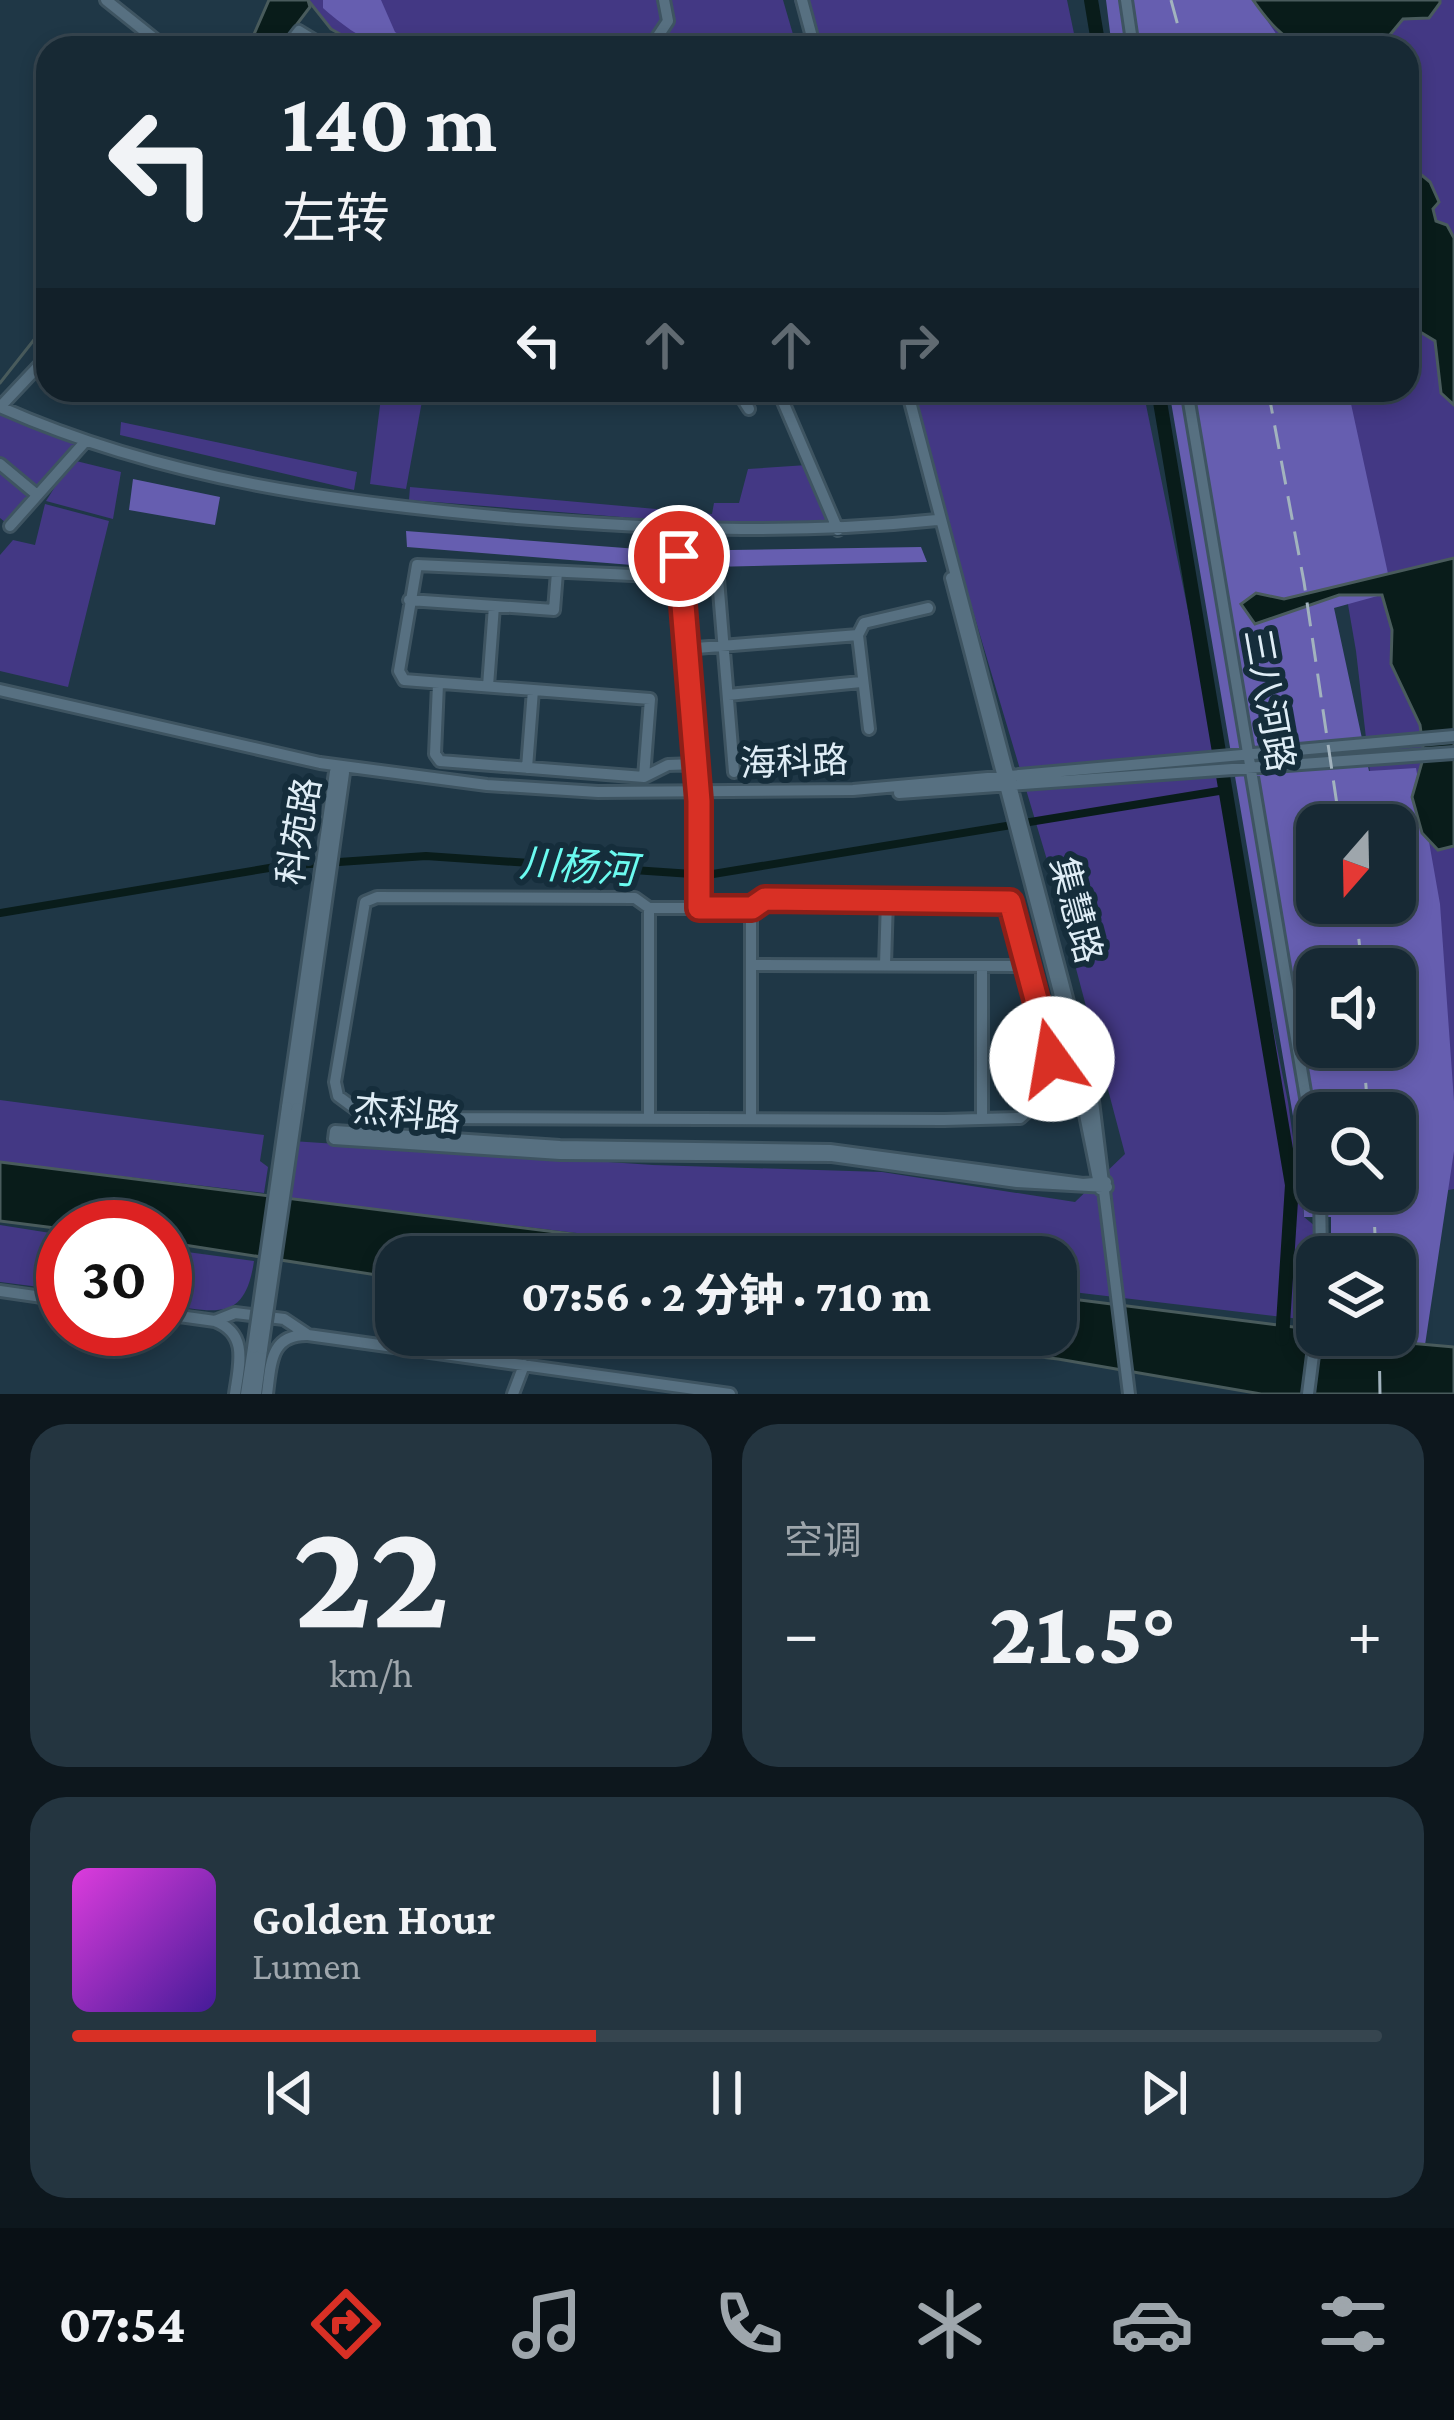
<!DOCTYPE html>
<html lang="zh">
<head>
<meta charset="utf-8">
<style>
  body { margin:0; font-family:"Crimson Pro","Noto Sans SC",serif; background:#243540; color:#f1f3f6; height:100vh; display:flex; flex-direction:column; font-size:45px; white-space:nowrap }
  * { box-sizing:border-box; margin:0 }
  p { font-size:39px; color:#9ea6ac }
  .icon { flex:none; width:66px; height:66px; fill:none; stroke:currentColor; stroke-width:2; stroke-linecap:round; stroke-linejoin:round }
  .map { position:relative; height:1394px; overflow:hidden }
  .side { display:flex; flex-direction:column; gap:30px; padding:30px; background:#0d171d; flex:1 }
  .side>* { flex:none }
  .top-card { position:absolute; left:36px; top:36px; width:1383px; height:366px; border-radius:36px; box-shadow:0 6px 18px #0003,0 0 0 3px #36454f; background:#172934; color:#f1f3f6; overflow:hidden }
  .needle { width:78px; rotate:200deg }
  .fabs { position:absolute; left:1296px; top:804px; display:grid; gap:24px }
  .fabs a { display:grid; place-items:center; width:120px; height:120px; border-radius:24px; background:#172934; box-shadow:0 6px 18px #0003,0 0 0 3px #36454f; font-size:60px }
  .speed { position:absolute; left:36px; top:1200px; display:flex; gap:24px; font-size:60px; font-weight:700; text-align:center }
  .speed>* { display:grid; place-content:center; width:156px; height:156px; border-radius:50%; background:#172934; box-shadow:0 6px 18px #0003,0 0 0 3px #36454f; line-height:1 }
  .speed .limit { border:18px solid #d22; background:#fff; color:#111 }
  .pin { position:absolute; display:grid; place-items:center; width:102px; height:102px; color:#fff; margin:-51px; border:6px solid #fff; border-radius:50%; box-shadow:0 3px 12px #0007 }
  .me { position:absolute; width:132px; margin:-66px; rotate:347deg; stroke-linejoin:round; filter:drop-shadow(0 0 9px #0008) }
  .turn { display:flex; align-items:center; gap:42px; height:252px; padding:0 48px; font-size:54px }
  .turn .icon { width:156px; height:156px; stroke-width:2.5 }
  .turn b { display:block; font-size:84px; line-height:102px }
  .lanes { display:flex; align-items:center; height:114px; padding:0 48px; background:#0003; justify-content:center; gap:60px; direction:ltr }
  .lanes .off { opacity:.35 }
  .big { font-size:90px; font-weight:800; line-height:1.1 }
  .side .card { flex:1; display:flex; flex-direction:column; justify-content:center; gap:18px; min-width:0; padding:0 42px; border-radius:36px; background:#243540 }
  .side .dial { align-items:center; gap:0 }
  .dial b { font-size:156px; line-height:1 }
  .song { display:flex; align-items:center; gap:36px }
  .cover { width:144px; height:144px; border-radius:18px; background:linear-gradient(135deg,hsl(300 70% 55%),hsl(260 70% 35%)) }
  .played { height:12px; border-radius:6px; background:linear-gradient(90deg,#d93025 40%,#36454f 40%) }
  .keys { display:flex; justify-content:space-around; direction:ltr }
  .heat { display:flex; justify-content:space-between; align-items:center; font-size:66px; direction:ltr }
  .side .tiles { flex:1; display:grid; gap:30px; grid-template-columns:1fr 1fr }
  .card:last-child { grid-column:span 2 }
  .trip { position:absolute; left:375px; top:1236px; width:702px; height:120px; border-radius:36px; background:#172934; box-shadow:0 6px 18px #0003,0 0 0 3px #36454f; font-weight:800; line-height:120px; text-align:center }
  .dock { display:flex; height:192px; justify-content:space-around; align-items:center; background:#091015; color:#9ea6ac }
  .dock .icon { width:84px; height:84px }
  .dock .active { color:#d93025 }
  .dock b { font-size:54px; color:#f1f3f6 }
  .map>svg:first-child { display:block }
  .green { fill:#433884 }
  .forest { fill:#665eb0; fill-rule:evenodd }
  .water { fill:#091c1a; stroke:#495b5c; stroke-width:3 }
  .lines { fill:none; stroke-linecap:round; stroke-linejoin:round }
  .stream { stroke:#495b5c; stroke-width:3 }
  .canal { stroke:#091c1a; stroke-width:8 }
  .river { stroke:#091c1a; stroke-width:14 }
  .minor-casing { stroke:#3e5461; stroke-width:16 }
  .minor { stroke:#577081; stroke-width:10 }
  .rail { stroke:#a2b3be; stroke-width:3; stroke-dasharray:24 12; stroke-linecap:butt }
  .minor-bridge-casing { stroke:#3e5461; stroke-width:16; stroke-linecap:butt }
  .minor-bridge { stroke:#577081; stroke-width:10 }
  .route-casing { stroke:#8d1f18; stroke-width:30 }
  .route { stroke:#d93025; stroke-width:21 }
  .labels { text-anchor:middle; stroke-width:12; stroke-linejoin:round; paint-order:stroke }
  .street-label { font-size:36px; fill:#dfedf6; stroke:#152d3b }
  .water-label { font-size:39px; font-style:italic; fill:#6bfbf0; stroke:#152d3b }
</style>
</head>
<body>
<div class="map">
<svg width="1454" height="1394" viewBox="0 0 1454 1394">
  <rect width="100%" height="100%" fill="#1f3746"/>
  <!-- green -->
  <path class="green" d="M308 0H783L797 48H634L631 43 619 48H365L331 29Z
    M794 0H1067L1077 48H810Z
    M1205 0H1454V1189L1422 1195 1395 969V825H1376L1356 651 1311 390H1407V48H1220Z
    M382 390H424L406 489 370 484Z
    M907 390H1143L1288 1102 1304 1217 1321 1231 1317 1321 1056 1290V1257H777L284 1198 292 1141 653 1165 882 1172 1075 1202 1125 1154 1050 870Z
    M0 407 83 444 10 526 0 518Z
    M121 422 357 472 354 490 120 435Z
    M72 460 121 472 113 519 46 501Z
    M807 465 831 527 721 525 409 500 410 487 712 514 714 503H739L748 469Z
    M45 504 109 521 68 687 0 671V555L13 540 35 545Z
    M0 1100 264 1135 260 1161 268 1167 264 1193 0 1162Z
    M0 1225 63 1235V1290L0 1282Z
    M165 1249 254 1261C245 1322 218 1312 165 1305Z"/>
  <!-- forest -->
  <path class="forest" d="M323 0H381L395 32 406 39 405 48C372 48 347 29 323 8Z
    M1106 0H1253L1279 38 1327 48H1112Z
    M1169 390H1348L1392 592 1334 608 1369 771 1416 768 1440 904 1454 1101V1151L1425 1345 1330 1335H1395V1257H1331V1217H1304L1300 1157ZM1317 825H1395V903H1317ZM1317 969H1395V1047H1317ZM1317 1113H1395V1191H1317Z
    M133 479 220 497 215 525 129 510Z
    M406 531 664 551 921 547 927 562 669 568 407 547Z"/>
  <!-- water -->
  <path class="water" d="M269 0H308L310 7 279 48H248Z
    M1253 0H1440V3L1429 18 1403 19 1379 48C1311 48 1295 60 1253 0Z
    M1407 163 1430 182 1439 202 1433 209 1436 221 1447 225 1454 238V405L1441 393 1435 341 1407 324Z
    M1454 558V846L1438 850 1422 833 1412 797 1424 755 1420 725 1391 664 1392 630 1382 595H1339L1255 624 1241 604 1256 593 1284 599Z
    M0 1162 755 1257H396V1278L165 1242V1227L63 1229 0 1221Z
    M1056 1297 1317 1330V1335L1454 1347V1394H1261L1058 1359 848 1335H1056Z"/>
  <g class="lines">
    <!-- stream -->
    <path class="stream" d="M308 0 331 29 365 48
      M619 48H628
      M0 383 48 322"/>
    <!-- canal -->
    <path class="canal" d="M0 913 281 866 426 856 707 875 1225 790"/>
    <!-- river -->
    <path class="river" d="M1091 0 1099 48
      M1158 390 1292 1185 1282 1339"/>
    <defs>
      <path id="minor" d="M106 0 166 48
        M802 0 815 48
        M1126 0 1133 48
        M286 48 299 31 327 48
        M650 48 668 21 664 0
        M737 390 749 409
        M778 390 838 530
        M907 390 1092 1093 1129 1394
        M1187 390 1317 1163
        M0 407C164 480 340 503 517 518 659 529 795 535 937 520
        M0 407 48 356
        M0 464 36 494
        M10 526 83 444
        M680 531 678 581 699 801V908
        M951 578 1065 1015 1100 1189
        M409 600 554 610 557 572
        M684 649 858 635
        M438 684 435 754 440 761 644 777 668 765 695 764
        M488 686 494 606
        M0 690 320 763 487 785 598 792 853 790 1454 736
        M728 695 861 682
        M869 729 858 635 864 623 928 608
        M527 768 533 690
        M644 777 650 699 404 680 399 671 417 565 718 579 734 772
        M899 793 1454 753
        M635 898 649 908H751L765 899 1010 903 1053 1059 1045 1095 1020 1118 944 1120 417 1118 361 1113 338 1096 335 1082 365 902 377 897Z
        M649 908V1119
        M751 965 1029 966
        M885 965 887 899
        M287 1107 335 772 340 766
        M297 1108 344 773 340 766
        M982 1118V966
        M751 1119V908
        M1106 1182 1083 1184 830 1150 560 1146 335 1131 334 1139 560 1154 832 1156 1017 1182 1107 1187
        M1320 1191 1321 1257
        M0 1291 63 1300
        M165 1314 215 1321 235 1313 284 1319 308 1335 730 1394
        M215 1321C249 1334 239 1365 235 1394
        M246 1394 253 1348
        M256 1394 262 1349
        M267 1394C271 1364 270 1334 308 1335
        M513 1394 524 1365
        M1308 1394 1317 1324"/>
    </defs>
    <!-- minor casing -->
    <use href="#minor" class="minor-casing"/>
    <!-- minor -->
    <use href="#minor" class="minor"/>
    <!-- rail -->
    <path class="rail" d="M1171 0 1184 48
      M1268 390 1304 582 1340 825
      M1355 903 1362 969
      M1363 1047 1368 1113
      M1373 1191 1376 1257
      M1379 1335 1380 1394"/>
    <defs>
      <path id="minor-bridge" d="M253 1348 287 1107
        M262 1349 297 1108"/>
    </defs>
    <!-- minor-bridge casing -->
    <use href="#minor-bridge" class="minor-bridge-casing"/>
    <!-- minor-bridge -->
    <use href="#minor-bridge" class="minor-bridge"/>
  </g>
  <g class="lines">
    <defs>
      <path id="route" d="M679 556 699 801V908H752L765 899 1010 902 1052 1059"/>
    </defs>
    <!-- route casing -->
    <use href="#route" class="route-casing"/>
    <!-- route -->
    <use href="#route" class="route"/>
  </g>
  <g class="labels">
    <!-- street labels -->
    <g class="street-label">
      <text transform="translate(1270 700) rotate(80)" y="13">三八河路</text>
      <text transform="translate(794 761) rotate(-2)" y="13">海科路</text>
      <text transform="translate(298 831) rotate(-80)" y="13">科苑路</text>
      <text transform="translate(1077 910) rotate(75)" y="13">集慧路</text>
      <text transform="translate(407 1113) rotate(6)" y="13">杰科路</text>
    </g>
    <!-- water labels -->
    <g class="water-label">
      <text transform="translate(578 866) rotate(4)" y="14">川杨河</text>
    </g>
  </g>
</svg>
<div class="fabs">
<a><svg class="needle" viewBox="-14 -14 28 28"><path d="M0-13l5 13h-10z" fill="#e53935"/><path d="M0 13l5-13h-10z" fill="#9ea6ac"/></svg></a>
<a><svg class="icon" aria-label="sound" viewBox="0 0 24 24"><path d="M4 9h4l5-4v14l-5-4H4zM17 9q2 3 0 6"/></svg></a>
<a><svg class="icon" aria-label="search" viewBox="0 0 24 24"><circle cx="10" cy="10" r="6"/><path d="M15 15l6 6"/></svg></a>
<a><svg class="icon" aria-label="layers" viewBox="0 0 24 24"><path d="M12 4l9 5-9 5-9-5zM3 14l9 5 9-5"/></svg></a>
</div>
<div class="speed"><div class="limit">30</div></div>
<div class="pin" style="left:679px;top:556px;background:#d93025"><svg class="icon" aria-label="arrive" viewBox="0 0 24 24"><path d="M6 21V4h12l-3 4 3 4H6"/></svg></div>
<svg class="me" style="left:1052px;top:1059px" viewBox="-20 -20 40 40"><circle r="19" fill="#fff"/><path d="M0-13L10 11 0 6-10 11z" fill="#d93025"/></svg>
<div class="trip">07:56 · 2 分钟 · 710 m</div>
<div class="top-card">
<div class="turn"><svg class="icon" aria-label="left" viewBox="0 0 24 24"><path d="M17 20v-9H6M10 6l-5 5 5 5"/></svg><div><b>140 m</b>左转</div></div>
<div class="lanes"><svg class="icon" aria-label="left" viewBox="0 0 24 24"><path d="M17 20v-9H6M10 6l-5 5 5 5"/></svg><svg class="icon off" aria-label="ahead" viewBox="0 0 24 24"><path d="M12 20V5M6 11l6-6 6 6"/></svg><svg class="icon off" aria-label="ahead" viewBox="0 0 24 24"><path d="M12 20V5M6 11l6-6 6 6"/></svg><svg class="icon off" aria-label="right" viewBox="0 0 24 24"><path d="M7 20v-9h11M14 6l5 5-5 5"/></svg></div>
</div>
</div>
<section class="side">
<div class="tiles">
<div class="card dial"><b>22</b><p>km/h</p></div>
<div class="card"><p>空调</p>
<div class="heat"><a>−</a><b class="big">21.5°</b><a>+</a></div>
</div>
<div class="card">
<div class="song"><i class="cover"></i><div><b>Golden Hour</b><p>Lumen</p></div></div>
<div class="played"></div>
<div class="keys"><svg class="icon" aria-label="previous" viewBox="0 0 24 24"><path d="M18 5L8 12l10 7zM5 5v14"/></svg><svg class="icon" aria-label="pause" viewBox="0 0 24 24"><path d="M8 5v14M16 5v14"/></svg><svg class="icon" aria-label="next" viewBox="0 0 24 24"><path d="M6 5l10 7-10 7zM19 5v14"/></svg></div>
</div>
</div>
</section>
<nav class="dock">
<b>07:54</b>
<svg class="icon active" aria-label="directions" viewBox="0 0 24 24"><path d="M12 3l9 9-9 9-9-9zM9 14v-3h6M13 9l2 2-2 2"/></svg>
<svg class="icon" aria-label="music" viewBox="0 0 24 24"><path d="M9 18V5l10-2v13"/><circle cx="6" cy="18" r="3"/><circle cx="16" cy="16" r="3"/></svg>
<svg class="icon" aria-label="phone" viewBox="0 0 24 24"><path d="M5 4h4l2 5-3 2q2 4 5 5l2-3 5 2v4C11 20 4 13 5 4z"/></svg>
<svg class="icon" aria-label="climate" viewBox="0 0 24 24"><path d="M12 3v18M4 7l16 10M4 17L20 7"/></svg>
<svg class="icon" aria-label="car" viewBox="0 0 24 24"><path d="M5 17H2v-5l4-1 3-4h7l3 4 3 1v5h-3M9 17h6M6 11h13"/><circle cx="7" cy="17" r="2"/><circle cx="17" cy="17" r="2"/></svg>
<svg class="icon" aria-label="filters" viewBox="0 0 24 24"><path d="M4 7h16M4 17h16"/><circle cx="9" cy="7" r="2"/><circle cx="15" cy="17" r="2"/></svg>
</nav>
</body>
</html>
